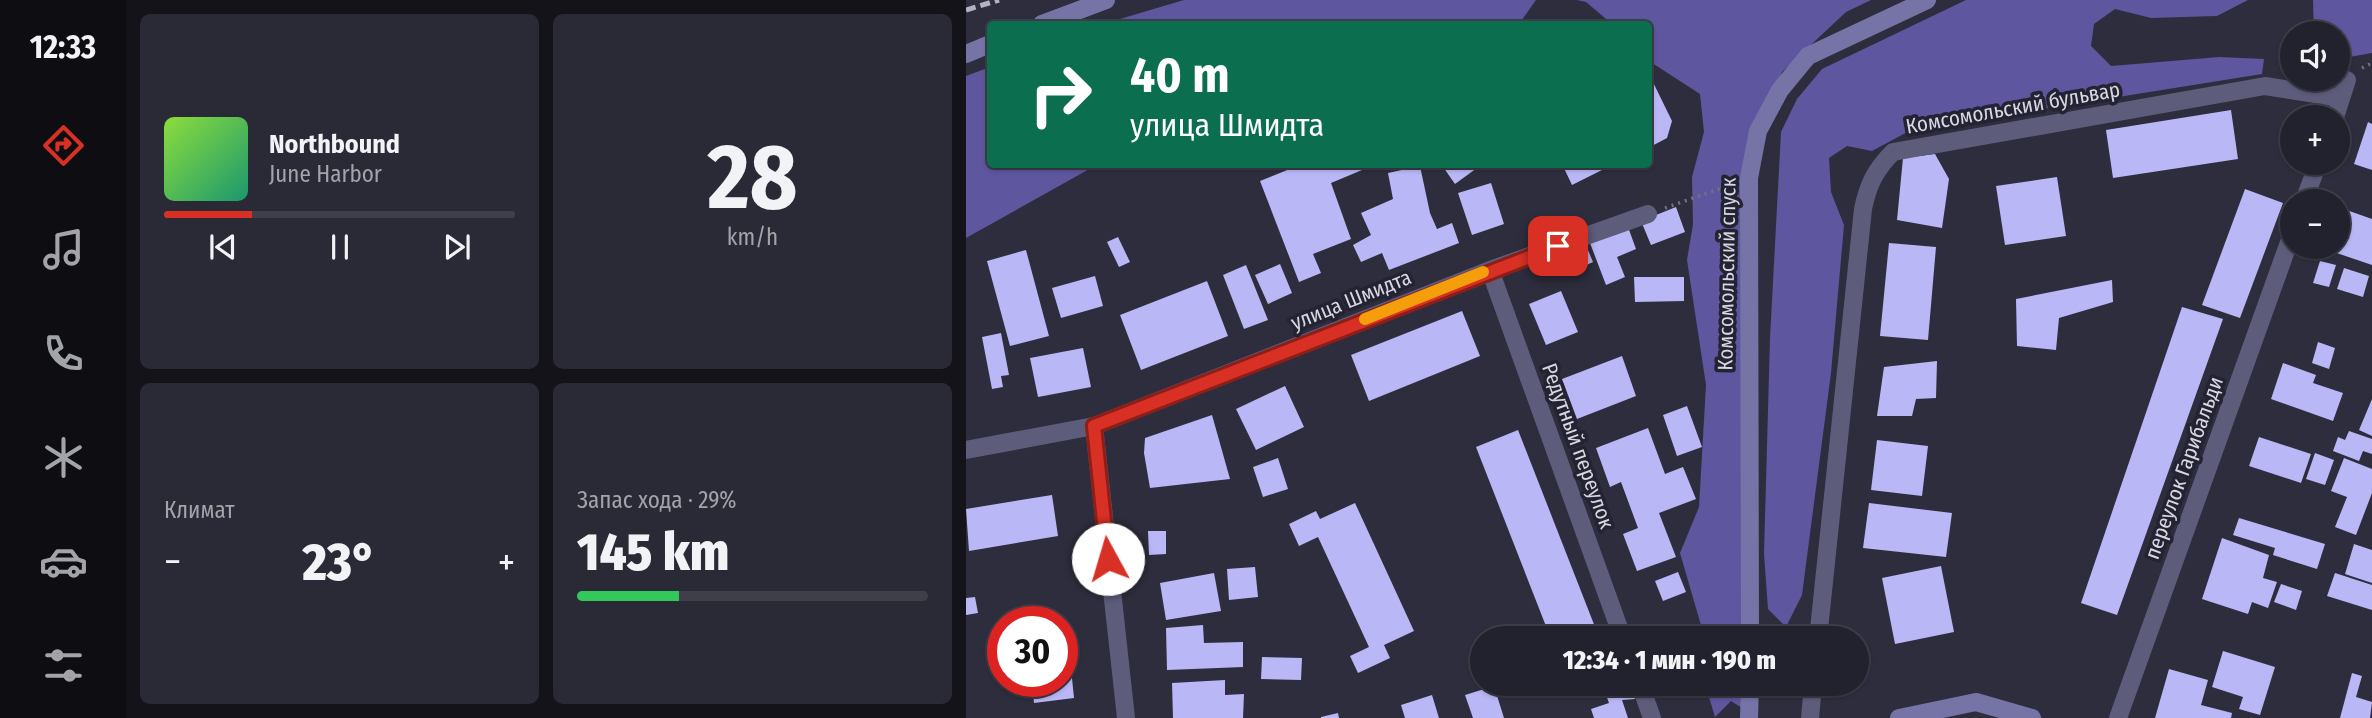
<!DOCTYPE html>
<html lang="ru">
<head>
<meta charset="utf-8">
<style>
  body { margin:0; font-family:"Fira Sans Condensed",sans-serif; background:#2a2a36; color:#f1f3f6; height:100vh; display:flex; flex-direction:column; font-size:26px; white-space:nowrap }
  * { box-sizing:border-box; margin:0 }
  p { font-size:23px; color:#a2a4aa }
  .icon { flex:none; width:38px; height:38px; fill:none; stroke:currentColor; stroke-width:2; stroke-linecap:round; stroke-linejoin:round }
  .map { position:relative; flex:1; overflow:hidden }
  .details { display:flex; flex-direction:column; gap:14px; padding:14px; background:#131319; width:840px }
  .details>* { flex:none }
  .hud { position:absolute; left:21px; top:21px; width:665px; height:147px; border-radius:7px; box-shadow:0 2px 5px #0004,0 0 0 2px #3f3f4a; background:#0b6e4f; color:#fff; overflow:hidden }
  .tools { position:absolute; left:1314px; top:21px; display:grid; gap:14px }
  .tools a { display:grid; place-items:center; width:70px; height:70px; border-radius:50%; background:#22222e; box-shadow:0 2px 5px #0004,0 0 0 2px #3f3f4a; font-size:35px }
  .speed { position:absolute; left:21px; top:606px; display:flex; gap:14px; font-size:35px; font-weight:700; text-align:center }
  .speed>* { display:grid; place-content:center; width:91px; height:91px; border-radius:50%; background:#22222e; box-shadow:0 2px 5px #0004,0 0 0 2px #3f3f4a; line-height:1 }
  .speed .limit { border:10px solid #d22; background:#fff; color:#111 }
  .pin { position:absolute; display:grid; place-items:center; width:60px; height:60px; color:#fff; margin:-30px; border-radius:14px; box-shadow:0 4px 10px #0006 }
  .me { position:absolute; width:77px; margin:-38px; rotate:354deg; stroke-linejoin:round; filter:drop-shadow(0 0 5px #0008) }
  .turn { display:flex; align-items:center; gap:24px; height:147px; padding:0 28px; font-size:32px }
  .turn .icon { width:91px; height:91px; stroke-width:2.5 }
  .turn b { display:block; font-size:49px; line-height:60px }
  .big { font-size:52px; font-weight:800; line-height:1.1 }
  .details .tile { flex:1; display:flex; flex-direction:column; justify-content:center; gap:10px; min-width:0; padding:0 24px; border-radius:10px; background:#2a2a36 }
  .details .dial { align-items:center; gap:0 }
  .dial b { font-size:91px; line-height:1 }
  .song { display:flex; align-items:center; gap:21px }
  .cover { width:84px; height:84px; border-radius:10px; background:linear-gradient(135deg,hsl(90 70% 55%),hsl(160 70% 35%)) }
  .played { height:7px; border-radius:4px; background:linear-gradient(90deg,#d93025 25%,#3f3f4a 25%) }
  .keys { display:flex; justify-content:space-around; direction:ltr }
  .heat { display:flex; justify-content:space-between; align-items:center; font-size:38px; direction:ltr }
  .charge { height:10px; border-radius:5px; background:linear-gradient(90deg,#34c759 29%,#3f3f4a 0) }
  .details .tiles { flex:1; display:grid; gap:14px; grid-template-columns:repeat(2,1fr) }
  .trip { position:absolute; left:504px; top:626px; width:399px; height:70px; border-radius:35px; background:#22222e; box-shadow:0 2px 5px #0004,0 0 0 2px #3f3f4a; font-weight:800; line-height:70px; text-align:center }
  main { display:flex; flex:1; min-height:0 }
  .dock { display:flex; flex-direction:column; width:126px; justify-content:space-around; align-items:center; background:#0e0e12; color:#a2a4aa }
  .dock .icon { width:49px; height:49px }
  .dock .selected { color:#d93025 }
  .dock b { font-size:32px; color:#f1f3f6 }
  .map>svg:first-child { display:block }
  .forest { fill:#5e569e }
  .building { fill:#bab7f7 }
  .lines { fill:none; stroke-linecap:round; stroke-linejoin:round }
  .path { stroke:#737380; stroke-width:3.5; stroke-dasharray:2 5; stroke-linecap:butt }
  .street { stroke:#5d5c7b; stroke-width:18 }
  .secondary { stroke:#7674a6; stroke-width:18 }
  .rail { stroke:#b3b3bf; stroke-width:5; stroke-dasharray:10 5; stroke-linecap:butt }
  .route-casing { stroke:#8d1f18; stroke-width:18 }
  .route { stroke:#d93025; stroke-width:12 }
  .slow { stroke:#f59e0b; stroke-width:12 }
  .labels { text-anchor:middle; stroke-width:7; stroke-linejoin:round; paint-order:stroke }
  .street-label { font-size:21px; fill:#d8d8e2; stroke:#242333 }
</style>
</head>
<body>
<main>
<nav class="dock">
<b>12:33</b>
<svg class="icon selected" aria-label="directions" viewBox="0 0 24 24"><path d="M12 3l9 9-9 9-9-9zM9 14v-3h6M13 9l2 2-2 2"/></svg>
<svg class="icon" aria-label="music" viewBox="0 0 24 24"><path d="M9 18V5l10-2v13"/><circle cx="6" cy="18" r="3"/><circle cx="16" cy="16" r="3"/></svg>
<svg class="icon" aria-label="phone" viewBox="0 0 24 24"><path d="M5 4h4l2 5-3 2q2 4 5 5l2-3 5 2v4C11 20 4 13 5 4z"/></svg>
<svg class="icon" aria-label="climate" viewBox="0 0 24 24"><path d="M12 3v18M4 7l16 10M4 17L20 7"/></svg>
<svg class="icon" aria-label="car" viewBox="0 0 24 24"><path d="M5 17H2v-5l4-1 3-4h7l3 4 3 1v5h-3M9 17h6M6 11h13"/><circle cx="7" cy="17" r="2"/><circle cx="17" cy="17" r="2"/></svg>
<svg class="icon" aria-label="filters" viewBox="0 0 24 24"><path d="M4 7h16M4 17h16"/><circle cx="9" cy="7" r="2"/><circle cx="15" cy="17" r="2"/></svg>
</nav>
<section class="details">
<div class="tiles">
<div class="tile">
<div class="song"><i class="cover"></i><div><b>Northbound</b><p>June Harbor</p></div></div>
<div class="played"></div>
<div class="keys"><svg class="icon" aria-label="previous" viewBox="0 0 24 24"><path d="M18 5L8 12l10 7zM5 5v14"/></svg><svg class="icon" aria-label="pause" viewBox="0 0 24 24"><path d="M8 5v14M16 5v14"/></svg><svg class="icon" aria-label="next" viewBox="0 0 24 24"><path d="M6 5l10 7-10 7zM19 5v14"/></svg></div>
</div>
<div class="tile dial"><b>28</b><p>km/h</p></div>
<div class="tile"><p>Климат</p>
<div class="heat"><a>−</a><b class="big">23°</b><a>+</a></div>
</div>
<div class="tile"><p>Запас хода · 29%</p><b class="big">145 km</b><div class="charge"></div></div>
</div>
</section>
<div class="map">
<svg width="1406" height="718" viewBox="0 0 1406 718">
  <rect width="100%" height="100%" fill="#2e2d3d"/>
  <!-- forest -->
  <path class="forest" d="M218 0H570L553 24H137Z
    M611 0H905L880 12 816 72 792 131 784 639H739L714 553 733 507 740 385 721 260 727 224 726 177 738 132 734 94 683 61 682 24H646L620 2Z
    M1000 0H1282L1251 16 1185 18 1149 9 1128 24 1125 46 1145 66 1253 57 1298 59 1296 74 945 130 906 151 881 146 863 158 865 192 878 225 865 373 836 595 820 627 802 609 798 554 804 338 815 132 831 99 856 69Z
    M1347 0H1406V53L1372 59V33H1348Z
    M24 67V164L141 165 127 167 0 238V76Z
    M739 684H784V713L765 701 749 717Z"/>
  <!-- building -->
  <path class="building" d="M682 72 706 121 701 138 682 148Z
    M1265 110 1272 159 1147 178 1140 130Z
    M1402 122 1406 124V170L1388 164Z
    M969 154 983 179 976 228 931 220 937 158Z
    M336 164H393L396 170 365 183 385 239 347 254 355 273 333 282 294 181Z
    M475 164H508L511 168 489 184Z
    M596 164H648L606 185Z
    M454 166 464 213 471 229 486 223 493 243 423 270 416 253 395 262 387 245 405 235 395 213 427 199 422 173Z
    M1091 177 1100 236 1039 245 1030 186Z
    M525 183 538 224 506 235 492 193Z
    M1279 189 1317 203 1274 318 1236 305Z
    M710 207 719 232 685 245 675 221Z
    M1372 207 1406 219V265L1353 247H1372Z
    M662 227 670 249 651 257 659 277 640 285 624 243Z
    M152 237 164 262 153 267 141 242Z
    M619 243 627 262 605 272 596 253Z
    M923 243 970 247 962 340 914 336Z
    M60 250 83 336 44 346 21 261Z
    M1354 261 1370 265 1363 287 1347 283Z
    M314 264 326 293 302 304 289 275Z
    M280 265 302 320 278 329 257 275Z
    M1378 268 1403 276 1397 297 1371 289Z
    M129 276 137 306 95 318 86 288Z
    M668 277H718V301L669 302Z
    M1146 280 1147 302 1093 318 1090 350 1051 346 1050 299Z
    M241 281 262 336 175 370 154 315Z
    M595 291 612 332 580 345 563 304Z
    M1216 307 1257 319 1151 615 1115 603Z
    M496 311 514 356 403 401 385 355Z
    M35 333 43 375 35 376 37 387 26 389 16 337Z
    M1352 342 1369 348 1363 369 1346 363Z
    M117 348 125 387 72 397 64 358Z
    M656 356 670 396 611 419 596 379Z
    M971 361 970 398 950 399 946 416H911L918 367Z
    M1317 363 1350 375 1347 383 1377 393 1367 421 1305 399Z
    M319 386 338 427 290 450 270 409Z
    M1406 399V436L1393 430Z
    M721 406 736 447 711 456 697 415Z
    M246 415 264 479 184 488 178 453 179 438Z
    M682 428 699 474 717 467 730 499 693 513 710 557 671 571 657 534 672 528 655 482 644 487 630 448Z
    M552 430 631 632 614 639H585L510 447Z
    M1383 431 1406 439V454L1397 451 1393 461 1367 451 1372 437 1379 440Z
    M1293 437 1345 454 1335 483 1283 466Z
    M911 440 962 446 956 496 905 490Z
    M1349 453 1368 460 1359 485 1340 479Z
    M312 458 322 489 297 497 287 467Z
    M1378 458 1406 469V493L1390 535 1369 527 1381 497 1365 491Z
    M86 495 92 536 3 551 0 509Z
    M389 503 448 631 418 645 424 658 392 673 384 656 403 647 352 537 333 546 323 524 350 511 354 519Z
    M903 503 986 513 980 557 897 548Z
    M1273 518 1359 544 1351 569 1307 555 1309 548 1267 535Z
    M182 531H200V554L183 555Z
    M1256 538 1303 555 1297 578 1311 582 1302 608 1286 602 1282 614 1236 599Z
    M1388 544 1406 550V583L1379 574Z
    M975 566 988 632 929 644 916 578Z
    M289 567 292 597 263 600 261 569Z
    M712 572 720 592 697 601 689 581Z
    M248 573 255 611 200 620 194 583Z
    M1369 573 1406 585V610L1361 596Z
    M1315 584 1336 591 1330 610 1308 602Z
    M9 597 12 613 0 615V598Z
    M100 619 108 698 68 703 66 681H96V620Z
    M237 625 238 643 277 642V667L201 670 200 628Z
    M1257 651 1309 667 1294 715 1273 709 1277 697 1246 687Z
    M296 657 336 658 335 680 295 679Z
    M1203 669 1242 680 1235 705 1266 713 1265 718H1189Z
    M1386 673 1396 676 1390 697 1406 702 1404 718H1374Z
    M259 680V695L278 694 277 718H207L206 683Z
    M636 684H665L669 699 656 700 662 718H628L625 709 643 703Z
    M528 686 538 718H507L499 695Z
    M466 695 473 718H439L435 705Z
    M372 713 373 718H355V717Z"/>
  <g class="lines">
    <!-- path -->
    <path class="path" d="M1396 68 1406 63
      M699 208 764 185"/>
    <!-- street -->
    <path class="street" d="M1369 117 1381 80
      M1338 201 1352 163
      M524 270 657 639
      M128 426 160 718
      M0 450 128 426 524 270 682 214
      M852 639 897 209C902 185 909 170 927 152L1299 86 1375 98
      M674 684 686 718
      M844 718 847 684
      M1152 718 1326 234"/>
    <!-- secondary -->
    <path class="secondary" d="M76 24 140 0
      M0 54 24 44
      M784 639 783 178 792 131 814 90 842 56 961 0
      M783 718 784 684
      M933 718 1010 702 1066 718"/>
    <!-- rail -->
    <path class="rail" d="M0 10 33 0"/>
  </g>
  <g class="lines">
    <defs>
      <path id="route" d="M142 559 128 426 592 246"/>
    </defs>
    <!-- route casing -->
    <use href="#route" class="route-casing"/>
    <!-- route -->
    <use href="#route" class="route"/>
    <!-- slow -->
    <path class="slow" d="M399 319 517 272"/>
  </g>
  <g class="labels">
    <!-- street labels -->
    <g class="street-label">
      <text transform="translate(1047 108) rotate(-10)" y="7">Комсомольский бульвар</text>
      <text transform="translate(761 274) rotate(-89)" y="7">Комсомольский спуск</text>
      <text transform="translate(385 300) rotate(-22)" y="7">улица Шмидта</text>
      <text transform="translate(612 446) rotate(70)" y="7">Редутный переулок</text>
      <text transform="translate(1218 468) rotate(-70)" y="7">переулок Гарибальди</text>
    </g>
  </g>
</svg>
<div class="tools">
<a><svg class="icon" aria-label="sound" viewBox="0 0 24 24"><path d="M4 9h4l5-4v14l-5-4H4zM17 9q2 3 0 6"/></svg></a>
<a>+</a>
<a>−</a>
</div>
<div class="speed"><div class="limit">30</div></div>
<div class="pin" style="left:592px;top:246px;background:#d93025"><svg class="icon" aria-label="arrive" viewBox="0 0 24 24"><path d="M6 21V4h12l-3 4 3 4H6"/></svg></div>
<svg class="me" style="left:142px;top:559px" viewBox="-20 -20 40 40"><circle r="19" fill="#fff"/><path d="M0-13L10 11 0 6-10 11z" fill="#d93025"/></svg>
<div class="trip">12:34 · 1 мин · 190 m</div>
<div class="hud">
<div class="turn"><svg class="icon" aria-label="right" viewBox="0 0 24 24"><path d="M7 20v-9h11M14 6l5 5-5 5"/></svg><div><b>40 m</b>улица Шмидта</div></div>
</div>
</div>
</main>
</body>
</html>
